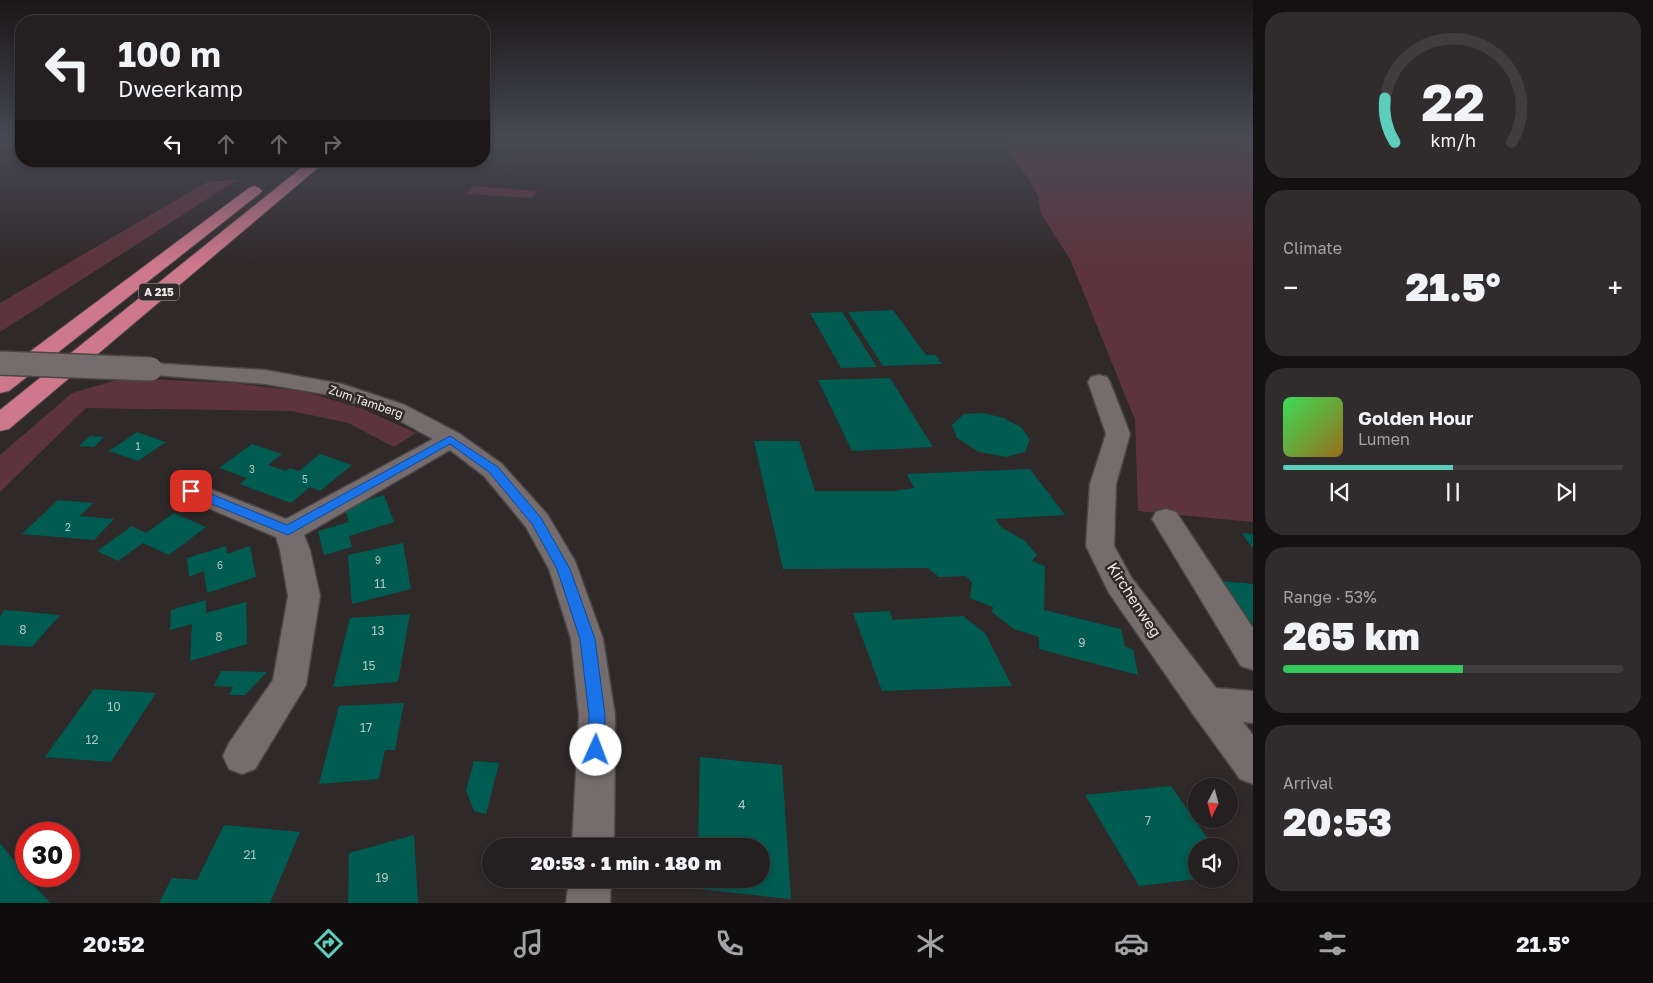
<!DOCTYPE html>
<html lang="en">
<head>
<meta charset="utf-8">
<style>
  body { margin:0; font-family:"Golos Text",sans-serif; background:#302c2d; color:#f1f3f6; height:100vh; display:flex; flex-direction:column; font-size:19px; white-space:nowrap }
  * { box-sizing:border-box; margin:0 }
  p { font-size:16px; color:#a3a2a5 }
  .icon { flex:none; width:28px; height:28px; fill:none; stroke:currentColor; stroke-width:2; stroke-linecap:round; stroke-linejoin:round }
  .map { position:relative; flex:1; overflow:hidden }
  .panel { display:flex; flex-direction:column; gap:12px; padding:12px; background:#141112; width:400px }
  .panel>* { flex:none }
  .guide { position:absolute; left:15px; top:15px; width:475px; height:152px; border-radius:20px; box-shadow:0 2px 8px #0003,0 0 0 1px #413d3e; background:#241f20; color:#f1f3f6; overflow:hidden }
  .needle { width:32px; rotate:186deg }
  .controls { position:absolute; left:1188px; top:778px; display:grid; gap:10px }
  .controls a { display:grid; place-items:center; width:50px; height:50px; border-radius:50%; background:#241f20; box-shadow:0 2px 8px #0003,0 0 0 1px #413d3e; font-size:25px }
  .speed { position:absolute; left:15px; top:822px; display:flex; gap:10px; font-size:25px; font-weight:700; text-align:center }
  .speed>* { display:grid; place-content:center; width:65px; height:65px; border-radius:50%; background:#241f20; box-shadow:0 2px 8px #0003,0 0 0 1px #413d3e; line-height:1 }
  .speed .limit { border:8px solid #d22; background:#fff; color:#111 }
  .pin { position:absolute; display:grid; place-items:center; width:42px; height:42px; color:#fff; margin:-21px; border-radius:10px; box-shadow:0 2px 8px #0006 }
  .me { position:absolute; width:55px; margin:-28px; rotate:2deg; stroke-linejoin:round; filter:drop-shadow(0 0 4px #0008) }
  .turn { display:flex; align-items:center; gap:18px; height:105px; padding:0 20px; font-size:22px }
  .turn .icon { width:65px; height:65px; stroke-width:2.5 }
  .turn b { display:block; font-size:35px; line-height:42px }
  .lanes { display:flex; align-items:center; height:48px; padding:0 20px; background:#0003; justify-content:center; gap:25px; direction:ltr }
  .lanes .off { opacity:.35 }
  .big { font-size:38px; font-weight:800; line-height:1.1 }
  .panel .widget { flex:1; display:flex; flex-direction:column; justify-content:center; gap:8px; min-width:0; padding:0 18px; border-radius:20px; background:#302c2d }
  .panel .dial { align-items:center; gap:0 }
  .dial svg { height:130px; overflow:visible; fill:none; stroke:#413d3e; stroke-width:7; stroke-linecap:round; text-anchor:middle }
  .dial text { fill:#f1f3f6; stroke:none }
  .song { display:flex; align-items:center; gap:15px }
  .cover { width:60px; height:60px; border-radius:8px; background:linear-gradient(135deg,hsl(130 70% 55%),hsl(40 70% 35%)) }
  .played { height:5px; border-radius:2px; background:linear-gradient(90deg,#5ccebb 50%,#413d3e 50%) }
  .keys { display:flex; justify-content:space-around; direction:ltr }
  .heat { display:flex; justify-content:space-between; align-items:center; font-size:28px; direction:ltr }
  .charge { height:8px; border-radius:4px; background:linear-gradient(90deg,#34c759 53%,#413d3e 0) }
  .trip { position:absolute; left:482px; top:838px; width:288px; height:50px; border-radius:25px; background:#241f20; box-shadow:0 2px 8px #0003,0 0 0 1px #413d3e; font-weight:800; line-height:50px; text-align:center }
  .tabs { display:flex; height:80px; justify-content:space-around; align-items:center; background:#0e0c0d; color:#a3a2a5 }
  .tabs .icon { width:35px; height:35px }
  .tabs .current { color:#5ccebb }
  .tabs b { font-size:22px; color:#f1f3f6 }
  main { display:flex; flex:1; min-height:0 }
  .map>svg:first-child { display:block }
  .green { fill:#5d343d }
  .forest { fill:#7f3b4c }
  .building { fill:#005b50 }
  .lines { fill:none; stroke-linecap:round; stroke-linejoin:round }
  .street-casing { stroke:#4b4546; stroke-width:3 }
  .highway-casing { stroke:#4b4546; stroke-width:2 }
  .street { fill:#746c6d; fill-rule:evenodd }
  .highway { fill:#ce788b; fill-rule:evenodd }
  .street-bridge-casing { stroke:#4b4546; stroke-width:26; stroke-linecap:butt }
  .street-bridge { stroke:#746c6d; stroke-width:23 }
  .route { fill:#1a73e8; stroke:#114b97 }
  .labels { text-anchor:middle; stroke-width:5; stroke-linejoin:round; paint-order:stroke }
  .number-label { font-size:10px; fill:#b2c5c3 }
  .shield { fill:#30292a; stroke:#b4afb0; stroke-width:1 }
  .shield-label { font-size:11px; font-weight:bold; fill:#ede8e9 }
  .street-label { font-size:12px; fill:#ede8e9; stroke:#30292a }
  .near-number-label { font-size:12px; fill:#b2c5c3 }
  .near-street-label { font-size:15px; fill:#ede8e9; stroke:#30292a }
</style>
</head>
<body>
<main>
<div class="map">
<svg width="1253" height="903" viewBox="0 0 1253 903">
  <rect width="100%" height="100%" fill="#30292a"/>
  <!-- green -->
  <path class="green" d="M1032 139H1167L1253 146V522L1138 511 1135 420 1070 259 1041 214 1038 196 1028 178 1002 141Z
    M237 180 0 332V303L207 182Z
    M473 186 538 191 531 198 466 194Z
    M124 378 234 383 306 392 363 409 416 433 394 447 348 423 292 411 86 408 0 492V455L72 393Z"/>
  <!-- forest -->
  <path class="forest" d="M1167 139H1253V146Z"/>
  <!-- building -->
  <path class="building" d="M893 310 926 355H935L942 364 883 366 848 312Z
    M842 312 877 367 841 368 810 313Z
    M890 378 933 447 852 451 818 380Z
    M983 413 1004 418 1022 428 1030 440 1025 452 1006 457 979 452 957 438 952 425 964 414Z
    M137 432 166 442 138 461 109 451Z
    M90 436 104 437 94 447 79 446Z
    M754 441H799L815 491H895L914 488 907 474 1030 469 1065 515 995 519 1001 527 1025 541 1037 555 1032 561 1045 566 1044 610 1121 629 1125 647 1133 649 1138 675 1039 649V637L1014 629 992 612 993 607 970 598 972 583 966 576 939 577 928 568 783 569Z
    M252 444 282 454 268 465 286 471 290 468 299 471 320 454 352 465 320 491 310 487 291 503 240 484 247 478 219 468Z
    M384 495 394 522 349 536 352 547 324 555 318 531 349 522 344 507Z
    M58 500 93 503 80 516 114 519 94 540 22 534Z
    M174 513 206 527 169 555 143 543 118 561 97 551 132 526 146 533Z
    M1242 533 1253 534V549Z
    M403 543 411 589 352 604 348 555Z
    M226 546 227 554 250 546 256 577 207 593 204 571 189 577 187 558Z
    M1222 581 1253 584V624L1248 623Z
    M206 600V613L246 602 247 644 190 661 192 624 170 630 171 610Z
    M5 610 60 615 32 647 0 645V616Z
    M890 611 893 620 963 616 985 633 1012 686 882 691 853 613Z
    M410 614 398 682 333 687 350 618Z
    M221 671 267 672 245 695H229L233 687 214 686Z
    M94 689 156 693 111 762 45 757Z
    M404 703 395 750H385L379 779 319 784 339 706Z
    M700 757 782 765 791 899 698 889V879H761V846H698Z
    M474 761 499 763 486 814 474 811 466 790Z
    M1171 786 1213 846H1196V879L1139 886 1085 795Z
    M224 825 300 832 270 903H159L172 878 197 880Z
    M414 835 418 903H348L349 853Z
    M0 843 26 876 50 903H0Z"/>
  <g class="lines">
    <defs>
      <path id="street" d="M151 363 265 370 342 384 405 405 460 434 502 464 547 514 575 561 603 639 615 715 614 846H572L579 715 571 639 549 569 526 527 484 476 450 450 304 535 310 550 320 596 306 685 255 769 242 774 229 769 223 756 229 743 273 680 288 596 280 550 276 537 182 497 178 491 182 485 191 482 200 485 286 519 433 439 389 415 330 395 265 384 143 374 140 369 143 364Z
        M1099 375 1107 377 1110 382 1130 434 1116 484 1114 546 1131 577 1216 688 1253 691V723L1243 722 1253 735V784L1240 779 1193 714 1109 593 1086 546 1090 484 1106 434 1088 382 1091 377Z
        M1166 509 1176 512 1253 628V670L1241 666 1152 519 1156 512Z
        M569 879H611L610 903H566Z"/>
      <path id="highway" d="M310 161H326L9 429 0 431V410Z
        M254 186 259 188 262 191 259 194 9 391 0 393V374L249 188Z"/>
    </defs>
    <!-- street casing -->
    <use href="#street" class="street-casing"/>
    <!-- highway casing -->
    <use href="#highway" class="highway-casing"/>
    <!-- street -->
    <use href="#street" class="street"/>
    <!-- highway -->
    <use href="#highway" class="highway"/>
    <defs>
      <path id="street-bridge" d="M0 363 151 369"/>
    </defs>
    <!-- street-bridge casing -->
    <use href="#street-bridge" class="street-bridge-casing"/>
    <!-- street-bridge -->
    <use href="#street-bridge" class="street-bridge"/>
  </g>
  <!-- sky -->
  <linearGradient id="sky" x2="0" y2="1"><stop stop-color="#1a1717"/><stop offset="0.52" stop-color="#484955"/><stop offset="1" stop-color="#484955" stop-opacity="0"/></linearGradient>
  <rect width="1253" height="265" fill="url(#sky)"/>
  <!-- route -->
  <path class="route" d="M450 436 498 467 541 518 570 569 595 639 605 715V750L602 755 596 758 590 755 588 750 589 715 580 639 557 569 532 524 489 472 450 444 288 535 187 494 185 491 191 487 196 488 287 525Z"/>
  <g class="labels">
    <!-- number labels -->
    <g class="number-label">
      <text x="138" y="450">1</text>
      <text x="252" y="473">3</text>
      <text x="305" y="483">5</text>
      <text x="68" y="531">2</text>
      <text x="378" y="564">9</text>
      <text x="220" y="569">6</text>
    </g>
    <!-- shield labels -->
    <rect class="shield" x="139" y="283.5" width="40" height="17" rx="4"/>
    <g class="shield-label">
      <text x="159" y="296">A 215</text>
    </g>
    <!-- street labels -->
    <g class="street-label">
      <text transform="translate(366 402) rotate(19)" y="4">Zum Tamberg</text>
    </g>
    <!-- near-number labels -->
    <g class="near-number-label">
      <text x="380" y="588">11</text>
      <text x="23" y="634">8</text>
      <text x="378" y="635">13</text>
      <text x="219" y="641">8</text>
      <text x="1082" y="647">9</text>
      <text x="369" y="670">15</text>
      <text x="114" y="711">10</text>
      <text x="366" y="732">17</text>
      <text x="92" y="744">12</text>
      <text x="742" y="809">4</text>
      <text x="1148" y="825">7</text>
      <text x="250" y="859">21</text>
      <text x="382" y="882">19</text>
    </g>
    <!-- near-street labels -->
    <g class="near-street-label">
      <text transform="translate(1134 600) rotate(57)" y="5">Kirchenweg</text>
    </g>
  </g>
</svg>
<div class="controls">
<a><svg class="needle" viewBox="-14 -14 28 28"><path d="M0-13l5 13h-10z" fill="#e53935"/><path d="M0 13l5-13h-10z" fill="#a3a2a5"/></svg></a>
<a><svg class="icon" aria-label="sound" viewBox="0 0 24 24"><path d="M4 9h4l5-4v14l-5-4H4zM17 9q2 3 0 6"/></svg></a>
</div>
<div class="speed"><div class="limit">30</div></div>
<div class="pin" style="left:191px;top:491px;background:#d93025"><svg class="icon" aria-label="arrive" viewBox="0 0 24 24"><path d="M6 21V4h12l-3 4 3 4H6"/></svg></div>
<svg class="me" style="left:596px;top:750px" viewBox="-20 -20 40 40"><circle r="19" fill="#fff"/><path d="M0-13L10 11 0 6-10 11z" fill="#1a73e8"/></svg>
<div class="trip">20:53 · 1 min · 180 m</div>
<div class="guide">
<div class="turn"><svg class="icon" aria-label="left" viewBox="0 0 24 24"><path d="M17 20v-9H6M10 6l-5 5 5 5"/></svg><div><b>100 m</b>Dweerkamp</div></div>
<div class="lanes"><svg class="icon" aria-label="left" viewBox="0 0 24 24"><path d="M17 20v-9H6M10 6l-5 5 5 5"/></svg><svg class="icon off" aria-label="ahead" viewBox="0 0 24 24"><path d="M12 20V5M6 11l6-6 6 6"/></svg><svg class="icon off" aria-label="ahead" viewBox="0 0 24 24"><path d="M12 20V5M6 11l6-6 6 6"/></svg><svg class="icon off" aria-label="right" viewBox="0 0 24 24"><path d="M7 20v-9h11M14 6l5 5-5 5"/></svg></div>
</div>
</div>
<section class="panel">
<div class="widget dial"><svg viewBox="0 0 100 80">
<path d="M14 69A42 42 0 1 1 86 69"/>
<path d="M14 69A42 42 0 0 1 8 42" stroke="#5ccebb"/>
<text x="50" y="56" font-size="32" font-weight="700">22</text>
<text x="50" y="72" font-size="11">km/h</text>
</svg></div>
<div class="widget"><p>Climate</p>
<div class="heat"><a>−</a><b class="big">21.5°</b><a>+</a></div>
</div>
<div class="widget">
<div class="song"><i class="cover"></i><div><b>Golden Hour</b><p>Lumen</p></div></div>
<div class="played"></div>
<div class="keys"><svg class="icon" aria-label="previous" viewBox="0 0 24 24"><path d="M18 5L8 12l10 7zM5 5v14"/></svg><svg class="icon" aria-label="pause" viewBox="0 0 24 24"><path d="M8 5v14M16 5v14"/></svg><svg class="icon" aria-label="next" viewBox="0 0 24 24"><path d="M6 5l10 7-10 7zM19 5v14"/></svg></div>
</div>
<div class="widget"><p>Range · 53%</p><b class="big">265 km</b><div class="charge"></div></div>
<div class="widget"><p>Arrival</p><b class="big">20:53</b></div>
</section>
</main>
<nav class="tabs">
<b>20:52</b>
<svg class="icon current" aria-label="directions" viewBox="0 0 24 24"><path d="M12 3l9 9-9 9-9-9zM9 14v-3h6M13 9l2 2-2 2"/></svg>
<svg class="icon" aria-label="music" viewBox="0 0 24 24"><path d="M9 18V5l10-2v13"/><circle cx="6" cy="18" r="3"/><circle cx="16" cy="16" r="3"/></svg>
<svg class="icon" aria-label="phone" viewBox="0 0 24 24"><path d="M5 4h4l2 5-3 2q2 4 5 5l2-3 5 2v4C11 20 4 13 5 4z"/></svg>
<svg class="icon" aria-label="climate" viewBox="0 0 24 24"><path d="M12 3v18M4 7l16 10M4 17L20 7"/></svg>
<svg class="icon" aria-label="car" viewBox="0 0 24 24"><path d="M5 17H2v-5l4-1 3-4h7l3 4 3 1v5h-3M9 17h6M6 11h13"/><circle cx="7" cy="17" r="2"/><circle cx="17" cy="17" r="2"/></svg>
<svg class="icon" aria-label="filters" viewBox="0 0 24 24"><path d="M4 7h16M4 17h16"/><circle cx="9" cy="7" r="2"/><circle cx="15" cy="17" r="2"/></svg>
<b>21.5°</b>
</nav>
</body>
</html>
